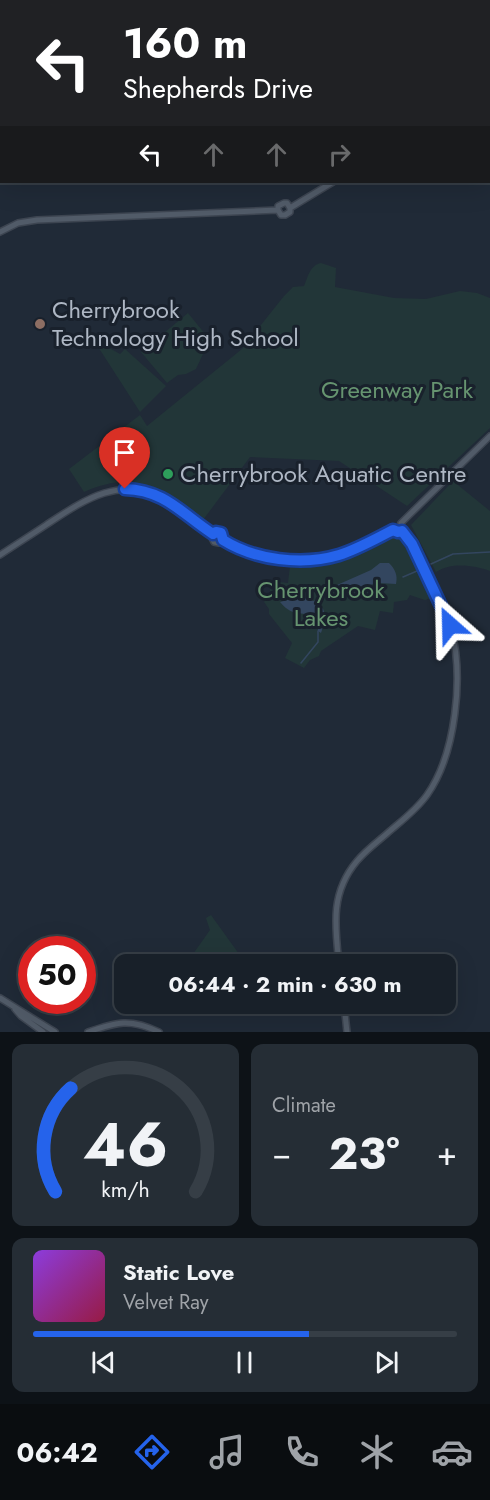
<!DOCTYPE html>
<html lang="en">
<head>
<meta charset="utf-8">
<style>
  body { margin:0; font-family:Jost,sans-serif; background:#252d35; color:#f1f3f6; height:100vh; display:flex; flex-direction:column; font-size:22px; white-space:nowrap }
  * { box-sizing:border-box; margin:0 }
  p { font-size:20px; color:#9fa3a8 }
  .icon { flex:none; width:33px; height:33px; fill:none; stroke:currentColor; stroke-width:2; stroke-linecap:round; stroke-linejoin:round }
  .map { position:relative; height:1032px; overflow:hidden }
  .panel { display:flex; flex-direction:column; gap:12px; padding:12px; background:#0d1217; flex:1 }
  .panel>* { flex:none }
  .top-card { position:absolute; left:0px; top:0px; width:490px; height:183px; box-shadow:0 6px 24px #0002,0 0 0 2px #363e46; background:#202124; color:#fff; overflow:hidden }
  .speed { position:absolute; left:18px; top:936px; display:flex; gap:12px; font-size:30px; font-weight:700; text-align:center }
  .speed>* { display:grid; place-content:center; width:78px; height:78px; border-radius:50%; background:#182029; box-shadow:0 6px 24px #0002,0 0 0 2px #363e46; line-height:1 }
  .speed .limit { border:9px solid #d22; background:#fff; color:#111 }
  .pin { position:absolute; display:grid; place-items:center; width:51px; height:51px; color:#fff; margin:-62px -26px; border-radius:50% 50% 50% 0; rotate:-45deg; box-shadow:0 0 6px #0007 }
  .pin .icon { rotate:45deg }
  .me { position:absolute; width:66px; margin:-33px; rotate:335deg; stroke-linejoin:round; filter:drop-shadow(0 0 4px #0008) }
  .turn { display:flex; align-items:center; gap:21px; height:126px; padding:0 24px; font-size:27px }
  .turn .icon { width:78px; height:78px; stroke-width:2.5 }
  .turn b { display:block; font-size:42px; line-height:51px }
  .lanes { display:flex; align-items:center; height:57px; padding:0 24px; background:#0003; justify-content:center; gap:30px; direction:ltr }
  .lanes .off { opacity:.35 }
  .big { font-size:45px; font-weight:700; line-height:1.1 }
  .panel .card { flex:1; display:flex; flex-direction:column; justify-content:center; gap:9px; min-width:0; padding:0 21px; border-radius:12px; background:#252d35 }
  .panel .dial { align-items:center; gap:0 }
  .dial svg { height:156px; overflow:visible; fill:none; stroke:#363e46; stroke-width:7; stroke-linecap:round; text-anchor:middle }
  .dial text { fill:#f1f3f6; stroke:none }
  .song { display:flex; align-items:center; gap:18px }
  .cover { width:72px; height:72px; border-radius:9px; background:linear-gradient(135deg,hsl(270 70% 55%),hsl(340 70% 35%)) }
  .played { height:6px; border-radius:3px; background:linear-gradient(90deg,#2563eb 65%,#363e46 65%) }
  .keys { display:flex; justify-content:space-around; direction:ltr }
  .heat { display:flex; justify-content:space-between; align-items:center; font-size:33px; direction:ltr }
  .panel .tiles { flex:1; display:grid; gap:12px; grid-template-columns:1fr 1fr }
  .card:last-child { grid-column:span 2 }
  .trip { position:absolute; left:114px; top:954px; width:342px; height:60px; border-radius:12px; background:#182029; box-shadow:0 6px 24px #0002,0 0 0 2px #363e46; font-weight:700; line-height:60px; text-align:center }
  .tabs { display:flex; height:96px; justify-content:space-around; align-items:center; background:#0a0d10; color:#9fa3a8 }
  .tabs .icon { width:42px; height:42px }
  .tabs .selected { color:#2563eb }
  .tabs b { font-size:27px; color:#f1f3f6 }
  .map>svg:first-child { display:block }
  .green { fill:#223638 }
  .water { fill:#33465f }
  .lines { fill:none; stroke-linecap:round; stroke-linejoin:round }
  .stream { stroke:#33465f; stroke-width:1.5 }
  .major-casing { stroke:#3d4551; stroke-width:8 }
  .major { stroke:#515b68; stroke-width:5 }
  .route-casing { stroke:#184099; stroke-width:15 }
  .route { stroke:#2563eb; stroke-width:10 }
  .education-dot { fill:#8d6e63; stroke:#19212c; stroke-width:2 }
  .leisure-dot { fill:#2e9e5b; stroke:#19212c; stroke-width:2 }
  .labels { text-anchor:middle; stroke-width:6; stroke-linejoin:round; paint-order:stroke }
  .poi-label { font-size:24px; fill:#aeb7c4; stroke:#19212c; text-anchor:start }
  .park-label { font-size:24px; fill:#669470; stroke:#19212c }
</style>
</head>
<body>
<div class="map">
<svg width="490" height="1032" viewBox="0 0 490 1032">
  <rect width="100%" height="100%" fill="#202a37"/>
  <!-- green -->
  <path class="green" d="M321 263 336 268 335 287 394 298 426 299 460 291 477 293 490 298V428L407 506 339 461 250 457 203 520C164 489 135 469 84 492L69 469 140 415 147 426 242 349 284 296 293 287 304 286C308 277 310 265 321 263Z
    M188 313 214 345 203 354 196 369 186 374 178 375 167 383 141 352Z
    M93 339 120 354 125 349 166 386 140 412Z
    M453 481 490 511V571C474 565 451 562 436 572L411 525Z
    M394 537H399L411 556 431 598 425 600 410 595 407 600 394 602 393 613 380 611 375 630 358 626 321 651 319 656 310 660 304 668 285 658 292 643 269 614V609L264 602 270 594V581L288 583 290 566C331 568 360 557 394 537Z
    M211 915 239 954 222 964H186L210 930 206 918Z"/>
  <!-- water -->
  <path class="water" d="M380 563H389C395 569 398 575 396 584L379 583 346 590 335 588 337 585 371 570Z
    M298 597C323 600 330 610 321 633L318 631 317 620C303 608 295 620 280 602Z"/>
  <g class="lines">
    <!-- stream -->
    <path class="stream" d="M431 564 453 554 490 552
      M403 577 417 571
      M315 601 335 588
      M301 663 318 642V631"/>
    <defs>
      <path id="major" d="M489 80H490
        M290 208 333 182
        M278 210 281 215H285L290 212V208
        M278 210V206L284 203H287L290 208
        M0 232 18 223 37 220 278 210
        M401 523 490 436
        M213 534 212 538 214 542 219 543 223 540
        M213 534 219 532 222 534 223 540
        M223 540C255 560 302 566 339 555 358 549 375 539 393 530
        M0 555C15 545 31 535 46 525 84 500 119 475 165 499 182 507 196 523 213 534
        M339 964C335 926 330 893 357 861 367 849 380 840 391 830 404 819 417 809 427 795 456 754 464 676 451 628 447 612 437 597 430 582 422 564 415 545 402 531
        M0 998 55 1032
        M344 1004 347 1032
        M15 1009 21 1016 43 1032
        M88 1032C117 1022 130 1018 159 1032"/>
    </defs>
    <!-- major casing -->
    <use href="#major" class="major-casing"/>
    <!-- major -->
    <use href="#major" class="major"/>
  </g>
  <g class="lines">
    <defs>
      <path id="route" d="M125 489C165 490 182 514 213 534L216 532 221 533 223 540C255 560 302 566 339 555 358 549 375 539 393 530L398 532 402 531 412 544 450 625"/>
    </defs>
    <!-- route casing -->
    <use href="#route" class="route-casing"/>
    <!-- route -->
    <use href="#route" class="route"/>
  </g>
  <!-- markers -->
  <circle class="education-dot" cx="40" cy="324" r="6"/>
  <circle class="leisure-dot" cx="168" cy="474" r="6"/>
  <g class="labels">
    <!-- poi labels -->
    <g class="poi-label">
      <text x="52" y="318">Cherrybrook<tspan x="52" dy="28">Technology High School</tspan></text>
      <text x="180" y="482">Cherrybrook Aquatic Centre</text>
    </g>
    <!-- park labels -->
    <g class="park-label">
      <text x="397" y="398">Greenway Park</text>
      <text x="321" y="598">Cherrybrook<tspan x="321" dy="28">Lakes</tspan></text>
    </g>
  </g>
</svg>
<div class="speed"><div class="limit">50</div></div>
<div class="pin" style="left:125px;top:489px;background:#d93025"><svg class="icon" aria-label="arrive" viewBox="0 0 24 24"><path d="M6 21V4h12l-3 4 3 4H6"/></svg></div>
<svg class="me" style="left:450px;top:625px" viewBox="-20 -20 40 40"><path d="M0-17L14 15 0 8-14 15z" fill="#2563eb" stroke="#fff" stroke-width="4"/></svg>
<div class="trip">06:44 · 2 min · 630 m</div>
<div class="top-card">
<div class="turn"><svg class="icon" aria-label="left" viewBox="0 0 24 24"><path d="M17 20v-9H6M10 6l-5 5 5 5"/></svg><div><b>160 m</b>Shepherds Drive</div></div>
<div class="lanes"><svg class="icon" aria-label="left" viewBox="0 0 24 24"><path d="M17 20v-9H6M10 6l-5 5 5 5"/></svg><svg class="icon off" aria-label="ahead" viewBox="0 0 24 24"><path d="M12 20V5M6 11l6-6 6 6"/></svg><svg class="icon off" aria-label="ahead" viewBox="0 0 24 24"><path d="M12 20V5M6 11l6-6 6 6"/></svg><svg class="icon off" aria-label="right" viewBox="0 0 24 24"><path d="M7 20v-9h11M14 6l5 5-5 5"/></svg></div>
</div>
</div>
<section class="panel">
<div class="tiles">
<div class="card dial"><svg viewBox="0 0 100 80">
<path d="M14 69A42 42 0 1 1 86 69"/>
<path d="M14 69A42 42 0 0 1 22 16" stroke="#2563eb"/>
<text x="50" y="56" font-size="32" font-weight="700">46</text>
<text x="50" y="72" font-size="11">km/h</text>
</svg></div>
<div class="card"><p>Climate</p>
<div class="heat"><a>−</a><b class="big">23°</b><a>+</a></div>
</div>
<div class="card">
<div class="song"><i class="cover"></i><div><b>Static Love</b><p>Velvet Ray</p></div></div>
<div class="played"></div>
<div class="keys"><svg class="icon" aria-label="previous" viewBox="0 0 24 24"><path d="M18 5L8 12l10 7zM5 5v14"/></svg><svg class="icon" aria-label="pause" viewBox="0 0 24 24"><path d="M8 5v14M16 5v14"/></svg><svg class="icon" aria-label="next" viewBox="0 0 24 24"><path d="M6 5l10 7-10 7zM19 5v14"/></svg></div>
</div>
</div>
</section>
<nav class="tabs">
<b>06:42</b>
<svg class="icon selected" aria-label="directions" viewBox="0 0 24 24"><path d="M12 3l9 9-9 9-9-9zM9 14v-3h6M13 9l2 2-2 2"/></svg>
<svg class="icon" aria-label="music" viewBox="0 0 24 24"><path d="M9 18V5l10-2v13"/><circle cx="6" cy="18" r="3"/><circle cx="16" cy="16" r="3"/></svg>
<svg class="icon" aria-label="phone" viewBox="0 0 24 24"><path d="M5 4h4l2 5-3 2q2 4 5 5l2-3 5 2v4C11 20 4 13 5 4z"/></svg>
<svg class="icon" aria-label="climate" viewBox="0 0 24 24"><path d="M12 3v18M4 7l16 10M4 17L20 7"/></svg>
<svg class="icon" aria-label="car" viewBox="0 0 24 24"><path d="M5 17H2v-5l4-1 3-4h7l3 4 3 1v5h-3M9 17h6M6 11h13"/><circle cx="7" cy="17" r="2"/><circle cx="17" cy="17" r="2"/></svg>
</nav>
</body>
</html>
